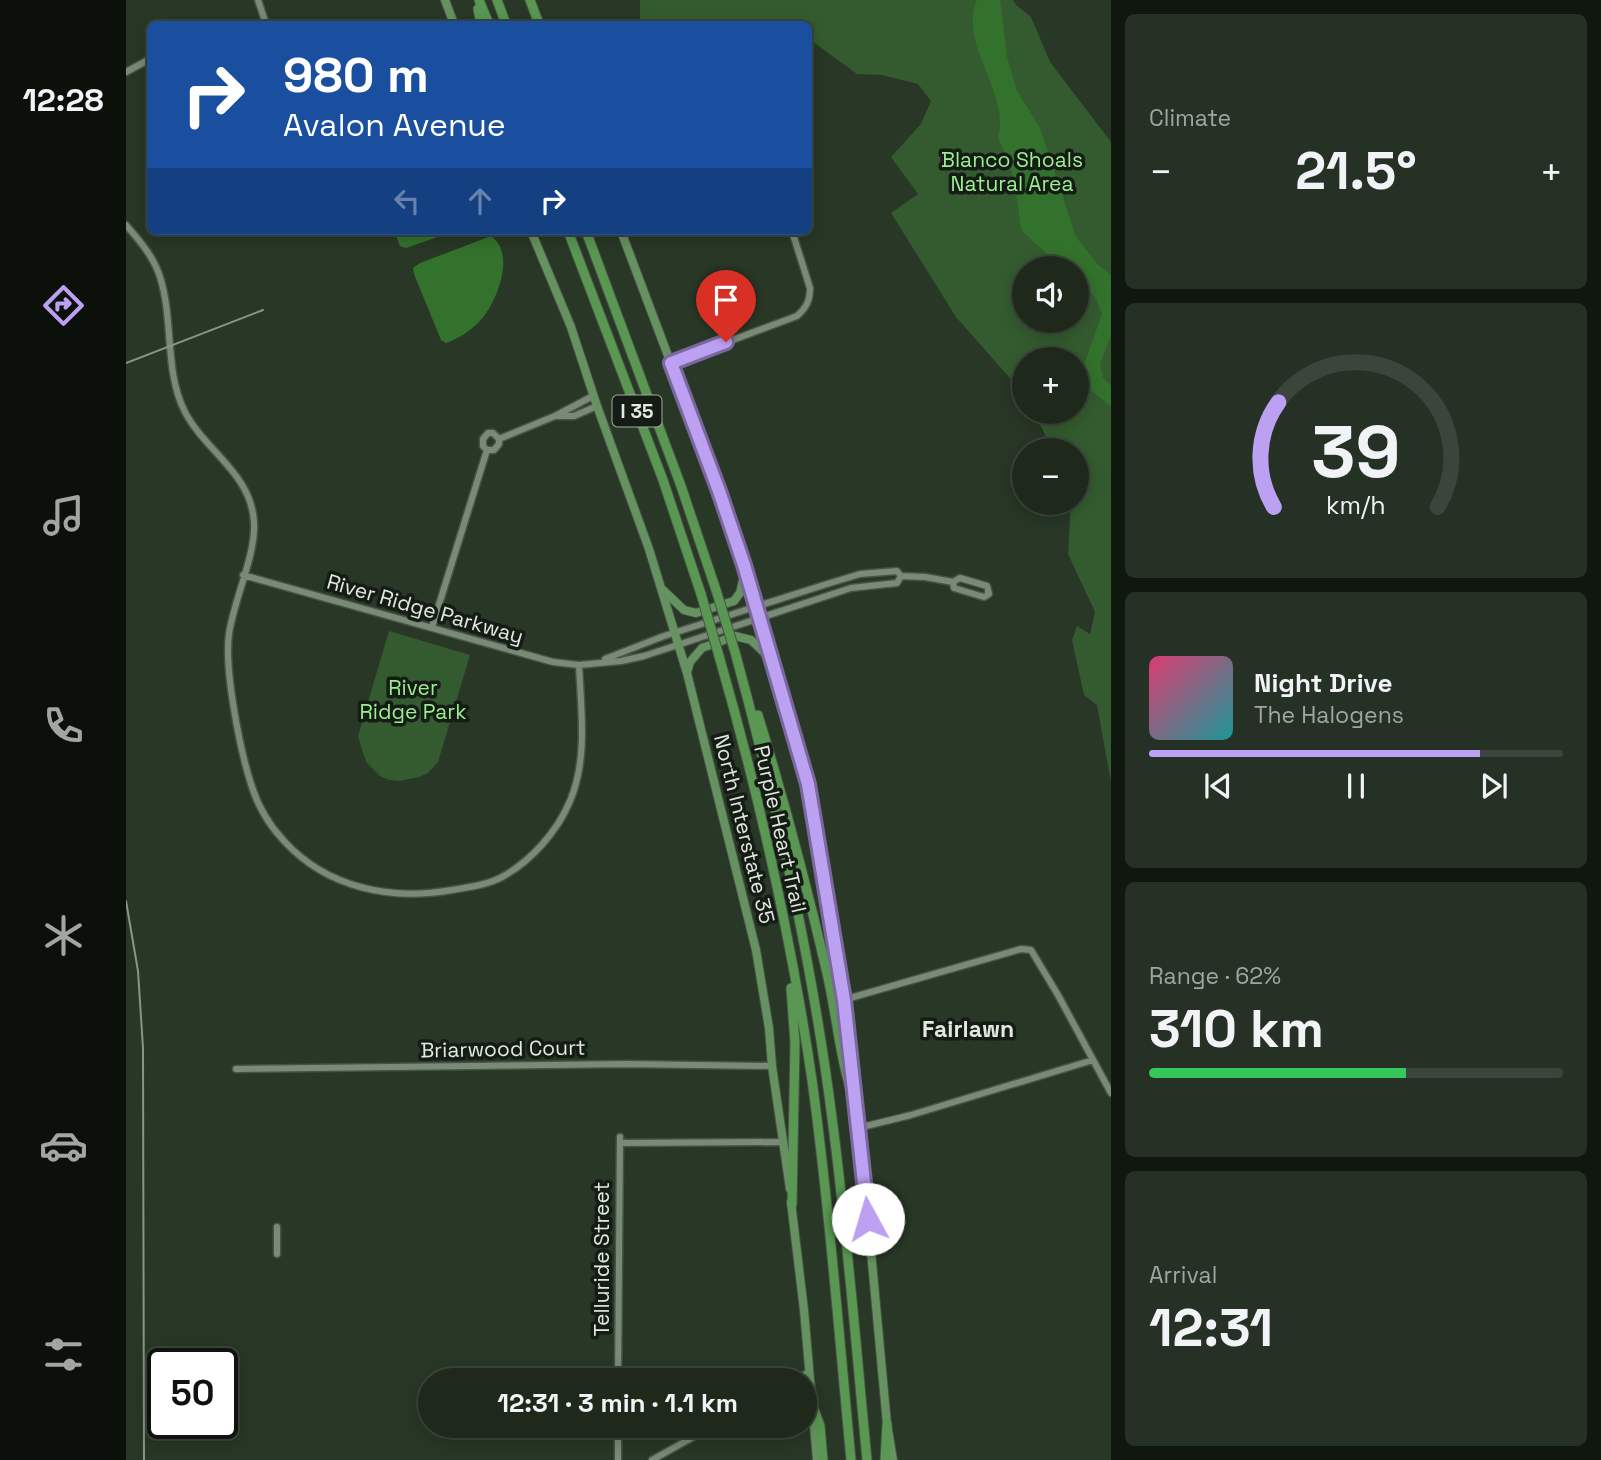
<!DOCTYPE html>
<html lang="en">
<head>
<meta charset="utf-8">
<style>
  body { margin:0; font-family:"Space Grotesk",sans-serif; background:#263125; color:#f1f3f6; height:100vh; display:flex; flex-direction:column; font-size:26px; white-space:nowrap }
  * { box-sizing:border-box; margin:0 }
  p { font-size:23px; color:#a1a6a3 }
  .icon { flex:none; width:38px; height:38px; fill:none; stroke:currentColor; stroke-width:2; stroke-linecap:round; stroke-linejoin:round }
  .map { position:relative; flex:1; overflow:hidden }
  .drawer { display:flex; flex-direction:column; gap:14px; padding:14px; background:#10170f; width:490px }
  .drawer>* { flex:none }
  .banner { position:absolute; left:21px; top:21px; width:665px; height:214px; border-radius:10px; box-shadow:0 4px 18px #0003,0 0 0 2px #3c453b; background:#1a4fa0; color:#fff; overflow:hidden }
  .buttons { position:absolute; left:886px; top:256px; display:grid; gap:14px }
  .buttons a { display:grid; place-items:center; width:77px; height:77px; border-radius:50%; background:#1e291c; box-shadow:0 4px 18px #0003,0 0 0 2px #3c453b; font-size:35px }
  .speed { position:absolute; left:21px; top:1348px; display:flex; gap:14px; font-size:35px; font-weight:700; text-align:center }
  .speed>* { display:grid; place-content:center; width:91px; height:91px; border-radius:50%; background:#1e291c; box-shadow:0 4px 18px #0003,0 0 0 2px #3c453b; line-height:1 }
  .speed .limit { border:4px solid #111; border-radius:10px; background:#fff; color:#111 }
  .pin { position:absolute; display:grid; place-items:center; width:60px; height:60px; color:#fff; margin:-72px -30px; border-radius:50% 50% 50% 0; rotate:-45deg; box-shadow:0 0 7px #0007 }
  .pin .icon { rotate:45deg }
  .me { position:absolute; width:77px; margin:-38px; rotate:354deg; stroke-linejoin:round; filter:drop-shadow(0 0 5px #0008) }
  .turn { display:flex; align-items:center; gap:24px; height:147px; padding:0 21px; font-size:32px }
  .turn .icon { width:91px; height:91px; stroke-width:2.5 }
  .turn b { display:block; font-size:49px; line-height:60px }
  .lanes { display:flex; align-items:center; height:66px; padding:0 21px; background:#0003; justify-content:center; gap:35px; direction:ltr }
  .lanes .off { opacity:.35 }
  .big { font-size:52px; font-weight:700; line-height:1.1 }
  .drawer .widget { flex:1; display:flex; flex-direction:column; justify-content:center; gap:10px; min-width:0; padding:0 24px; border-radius:10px; background:#263125 }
  .drawer .dial { align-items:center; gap:0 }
  .dial svg { height:182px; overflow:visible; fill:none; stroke:#3c453b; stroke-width:7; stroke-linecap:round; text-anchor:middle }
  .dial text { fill:#f1f3f6; stroke:none }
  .song { display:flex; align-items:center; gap:21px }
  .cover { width:84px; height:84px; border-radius:10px; background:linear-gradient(135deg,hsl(340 70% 55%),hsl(180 70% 35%)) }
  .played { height:7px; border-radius:4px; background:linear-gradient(90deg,#bca0f2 80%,#3c453b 80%) }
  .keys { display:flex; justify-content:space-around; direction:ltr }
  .heat { display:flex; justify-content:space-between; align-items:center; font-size:38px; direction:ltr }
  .charge { height:10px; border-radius:5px; background:linear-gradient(90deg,#34c759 62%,#3c453b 0) }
  .trip { position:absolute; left:292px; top:1368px; width:399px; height:70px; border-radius:35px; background:#1e291c; box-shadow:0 4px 18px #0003,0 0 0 2px #3c453b; font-weight:700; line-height:70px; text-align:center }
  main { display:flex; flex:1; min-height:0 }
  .menu { display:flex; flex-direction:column; width:126px; justify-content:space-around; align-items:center; background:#0c100b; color:#a1a6a3 }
  .menu .icon { width:49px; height:49px }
  .menu .current { color:#bca0f2 }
  .menu b { font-size:32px; color:#f1f3f6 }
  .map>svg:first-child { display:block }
  .green { fill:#345b2f; fill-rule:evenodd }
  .water { fill:#33722c }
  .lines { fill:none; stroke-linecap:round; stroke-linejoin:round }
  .minor-casing { stroke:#465345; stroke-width:9 }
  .major-casing { stroke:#465345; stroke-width:10 }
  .highway-casing { stroke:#465345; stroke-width:11 }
  .minor { stroke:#798a77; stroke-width:6 }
  .major { stroke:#669261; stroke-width:8 }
  .highway { stroke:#599752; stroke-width:9 }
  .rail { stroke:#899587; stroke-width:2 }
  .highway-bridge-casing { stroke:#465345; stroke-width:11; stroke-linecap:butt }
  .highway-bridge { stroke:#599752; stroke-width:9 }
  .route-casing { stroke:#7a689d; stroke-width:18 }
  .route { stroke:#bca0f2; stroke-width:12 }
  .labels { text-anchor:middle; stroke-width:7; stroke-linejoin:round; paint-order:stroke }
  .shield { fill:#151c15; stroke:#a3aca2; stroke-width:2 }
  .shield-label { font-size:19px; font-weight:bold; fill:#e0eadf }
  .park-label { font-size:21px; fill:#9aef8f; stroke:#151c15 }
  .street-label { font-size:21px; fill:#e0eadf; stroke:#151c15 }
  .neighbourhood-label { font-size:23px; font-weight:bold; fill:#e0eadf; stroke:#151c15 }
</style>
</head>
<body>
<main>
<nav class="menu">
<b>12:28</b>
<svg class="icon current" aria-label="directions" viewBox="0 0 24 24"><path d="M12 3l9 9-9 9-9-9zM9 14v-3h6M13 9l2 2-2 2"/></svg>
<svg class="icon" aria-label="music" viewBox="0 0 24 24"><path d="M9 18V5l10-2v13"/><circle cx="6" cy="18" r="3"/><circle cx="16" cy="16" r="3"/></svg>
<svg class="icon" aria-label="phone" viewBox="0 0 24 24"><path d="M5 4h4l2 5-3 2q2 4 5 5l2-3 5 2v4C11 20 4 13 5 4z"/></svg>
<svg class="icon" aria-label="climate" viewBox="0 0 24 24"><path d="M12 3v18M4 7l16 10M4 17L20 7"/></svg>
<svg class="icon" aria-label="car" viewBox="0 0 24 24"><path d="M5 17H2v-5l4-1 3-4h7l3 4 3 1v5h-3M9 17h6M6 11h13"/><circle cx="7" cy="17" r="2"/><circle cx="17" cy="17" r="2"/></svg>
<svg class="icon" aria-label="filters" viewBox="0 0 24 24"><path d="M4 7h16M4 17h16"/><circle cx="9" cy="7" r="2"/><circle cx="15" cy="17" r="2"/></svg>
</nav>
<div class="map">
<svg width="985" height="1460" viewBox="0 0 985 1460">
  <rect width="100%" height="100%" fill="#283726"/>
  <!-- green -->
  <path class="green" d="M514 0H887L890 5 905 17 924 62 985 142V782L971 705 958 695 946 640 951 626 964 634 969 612 942 554 945 502H950V450H927L907 411H950V359H898V394L830 317 765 213 792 194 765 157 795 124 805 101 792 84 756 75 731 74 686 41 683 42 682 24H514ZM898 268H950V320H898Z
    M263 631 344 655 312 762 302 773 293 777 274 781 263 780 254 776 241 763 236 750 232 736Z"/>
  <!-- water -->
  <path class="water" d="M851 0H874L881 57 891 91 914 128 950 237 972 265 985 275V335L974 364 977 378 985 386V406L963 389 955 373 976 314 969 297 950 279V268H936L895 230C891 196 888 168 872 138 885 91 832 47 851 0Z
    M268 231H329L280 248 274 246Z
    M365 236C391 254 370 305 353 322 344 331 332 339 320 343L315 340 288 274 287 268 294 263Z"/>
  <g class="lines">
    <defs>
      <path id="minor" d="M132 0 140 24
        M0 72 24 59
        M0 225C13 240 28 257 34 277 48 321 38 371 59 412 80 452 125 473 128 522 130 555 108 599 103 634 98 669 114 751 126 787 132 806 144 826 158 841 201 888 265 901 326 890 343 887 361 885 376 877 405 861 431 832 444 801 462 759 455 709 453 665
        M545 363 671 316C681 307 684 300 684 288L666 231
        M431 416H448L471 406
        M373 439 429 416 467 396
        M117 575 427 662 453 665 495 661 518 656 725 588 771 583 775 576
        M306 627 361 450 357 446V439L362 433H367L373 439V444L368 450H361
        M479 659 538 636 701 584 734 574 771 571 775 576 799 577 827 582 834 578 861 586 863 594 858 597 828 588 827 582
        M717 1000 895 949 905 950 932 995 985 1093
        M110 1069 501 1064 646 1066
        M732 1128 785 1115 967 1060
        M494 1143 657 1142
        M151 1227V1254
        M492 1381 494 1137
        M667 1381 683 1372
        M492 1460V1426
        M526 1460 587 1426"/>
      <path id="major" d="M319 0 328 24
        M405 231 445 327 471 406 523 549 561 673 630 950 643 1028 646 1066 664 1189
        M495 231 593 491 618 565 682 784 717 1000 742 1219 761 1424 767 1460
        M537 590 558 610 570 613 608 601 614 593 618 576
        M561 672 564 662 576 648 609 636 625 640 643 657
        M665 1202 678 1310 691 1460"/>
      <path id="highway" d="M353 0 363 24
        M371 0 380 24
        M404 0 413 24
        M352 9 355 24
        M442 231 537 480 575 594
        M460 231 555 486 590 590
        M609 652C651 805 686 960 706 1118 721 1231 730 1346 741 1460
        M593 656C633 795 665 937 686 1080 703 1206 713 1334 725 1460
        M632 715C658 800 681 887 701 973 711 1017 714 1061 729 1103
        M665 988 669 1043 666 1205
        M686 1404 694 1426 697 1460
        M759 1460 761 1424"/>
    </defs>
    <!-- minor casing -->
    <use href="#minor" class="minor-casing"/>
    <!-- major casing -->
    <use href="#major" class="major-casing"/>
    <!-- highway casing -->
    <use href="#highway" class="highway-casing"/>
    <!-- minor -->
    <use href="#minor" class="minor"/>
    <!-- major -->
    <use href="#major" class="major"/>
    <!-- highway -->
    <use href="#highway" class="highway"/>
    <!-- rail -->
    <path class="rail" d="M0 363 137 310
      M0 901 12 971 17 1048 18 1460"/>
    <defs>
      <path id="highway-bridge" d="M590 590 609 652
        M575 594 593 656"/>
    </defs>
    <!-- highway-bridge casing -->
    <use href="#highway-bridge" class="highway-bridge-casing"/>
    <!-- highway-bridge -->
    <use href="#highway-bridge" class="highway-bridge"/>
  </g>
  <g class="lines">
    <defs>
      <path id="route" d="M600 342 545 363 593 491 618 565 682 784 718 1000 742 1219"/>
    </defs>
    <!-- route casing -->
    <use href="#route" class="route-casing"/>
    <!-- route -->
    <use href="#route" class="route"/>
  </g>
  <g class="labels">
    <!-- shield labels -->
    <rect class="shield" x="486.5" y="395.5" width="49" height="31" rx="5"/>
    <g class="shield-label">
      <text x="511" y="418">I 35</text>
    </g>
    <!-- park labels -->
    <g class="park-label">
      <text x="886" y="167">Blanco Shoals<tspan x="886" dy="24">Natural Area</tspan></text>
      <text x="287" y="695">River<tspan x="287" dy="24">Ridge Park</tspan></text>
    </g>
    <!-- street labels -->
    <g class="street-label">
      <text transform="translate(299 609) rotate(16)" y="7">River Ridge Parkway</text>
      <text transform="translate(618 829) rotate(76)" y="7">North Interstate 35</text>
      <text transform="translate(654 829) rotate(77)" y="7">Purple Heart Trail</text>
      <text transform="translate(377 1049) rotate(-1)" y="7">Briarwood Court</text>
      <text transform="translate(476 1259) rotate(-90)" y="7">Telluride Street</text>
    </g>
    <!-- neighbourhood labels -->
    <g class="neighbourhood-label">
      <text x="842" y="1037">Fairlawn</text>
    </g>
  </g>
</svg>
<div class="buttons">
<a><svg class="icon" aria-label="sound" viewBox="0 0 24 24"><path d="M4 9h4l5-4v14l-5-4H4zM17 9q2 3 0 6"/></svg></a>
<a>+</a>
<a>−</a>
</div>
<div class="speed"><div class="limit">50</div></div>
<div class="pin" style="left:600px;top:342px;background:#d93025"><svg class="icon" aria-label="arrive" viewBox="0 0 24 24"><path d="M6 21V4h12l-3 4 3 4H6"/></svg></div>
<svg class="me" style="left:742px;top:1219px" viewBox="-20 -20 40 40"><circle r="19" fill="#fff"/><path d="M0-13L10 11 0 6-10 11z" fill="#bca0f2"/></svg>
<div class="trip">12:31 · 3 min · 1.1 km</div>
<div class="banner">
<div class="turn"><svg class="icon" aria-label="right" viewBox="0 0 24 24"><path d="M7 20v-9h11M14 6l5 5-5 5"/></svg><div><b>980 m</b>Avalon Avenue</div></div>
<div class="lanes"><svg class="icon off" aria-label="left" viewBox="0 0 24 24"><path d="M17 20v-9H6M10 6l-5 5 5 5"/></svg><svg class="icon off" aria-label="ahead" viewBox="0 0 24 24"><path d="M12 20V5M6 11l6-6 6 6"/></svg><svg class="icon" aria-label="right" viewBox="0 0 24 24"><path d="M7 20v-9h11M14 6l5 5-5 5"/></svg></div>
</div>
</div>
<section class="drawer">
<div class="widget"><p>Climate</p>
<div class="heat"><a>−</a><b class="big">21.5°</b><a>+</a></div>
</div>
<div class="widget dial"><svg viewBox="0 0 100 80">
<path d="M14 69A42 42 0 1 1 86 69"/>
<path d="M14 69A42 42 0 0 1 16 23" stroke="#bca0f2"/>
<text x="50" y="56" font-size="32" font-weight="700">39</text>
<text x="50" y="72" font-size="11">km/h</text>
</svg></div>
<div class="widget">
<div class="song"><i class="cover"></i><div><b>Night Drive</b><p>The Halogens</p></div></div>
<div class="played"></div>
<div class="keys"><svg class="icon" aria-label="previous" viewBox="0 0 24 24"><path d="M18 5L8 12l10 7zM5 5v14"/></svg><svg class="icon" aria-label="pause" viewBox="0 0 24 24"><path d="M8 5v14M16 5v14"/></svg><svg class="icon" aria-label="next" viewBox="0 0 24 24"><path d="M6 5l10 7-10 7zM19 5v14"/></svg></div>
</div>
<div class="widget"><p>Range · 62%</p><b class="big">310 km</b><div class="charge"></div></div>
<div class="widget"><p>Arrival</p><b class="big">12:31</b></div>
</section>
</main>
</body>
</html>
